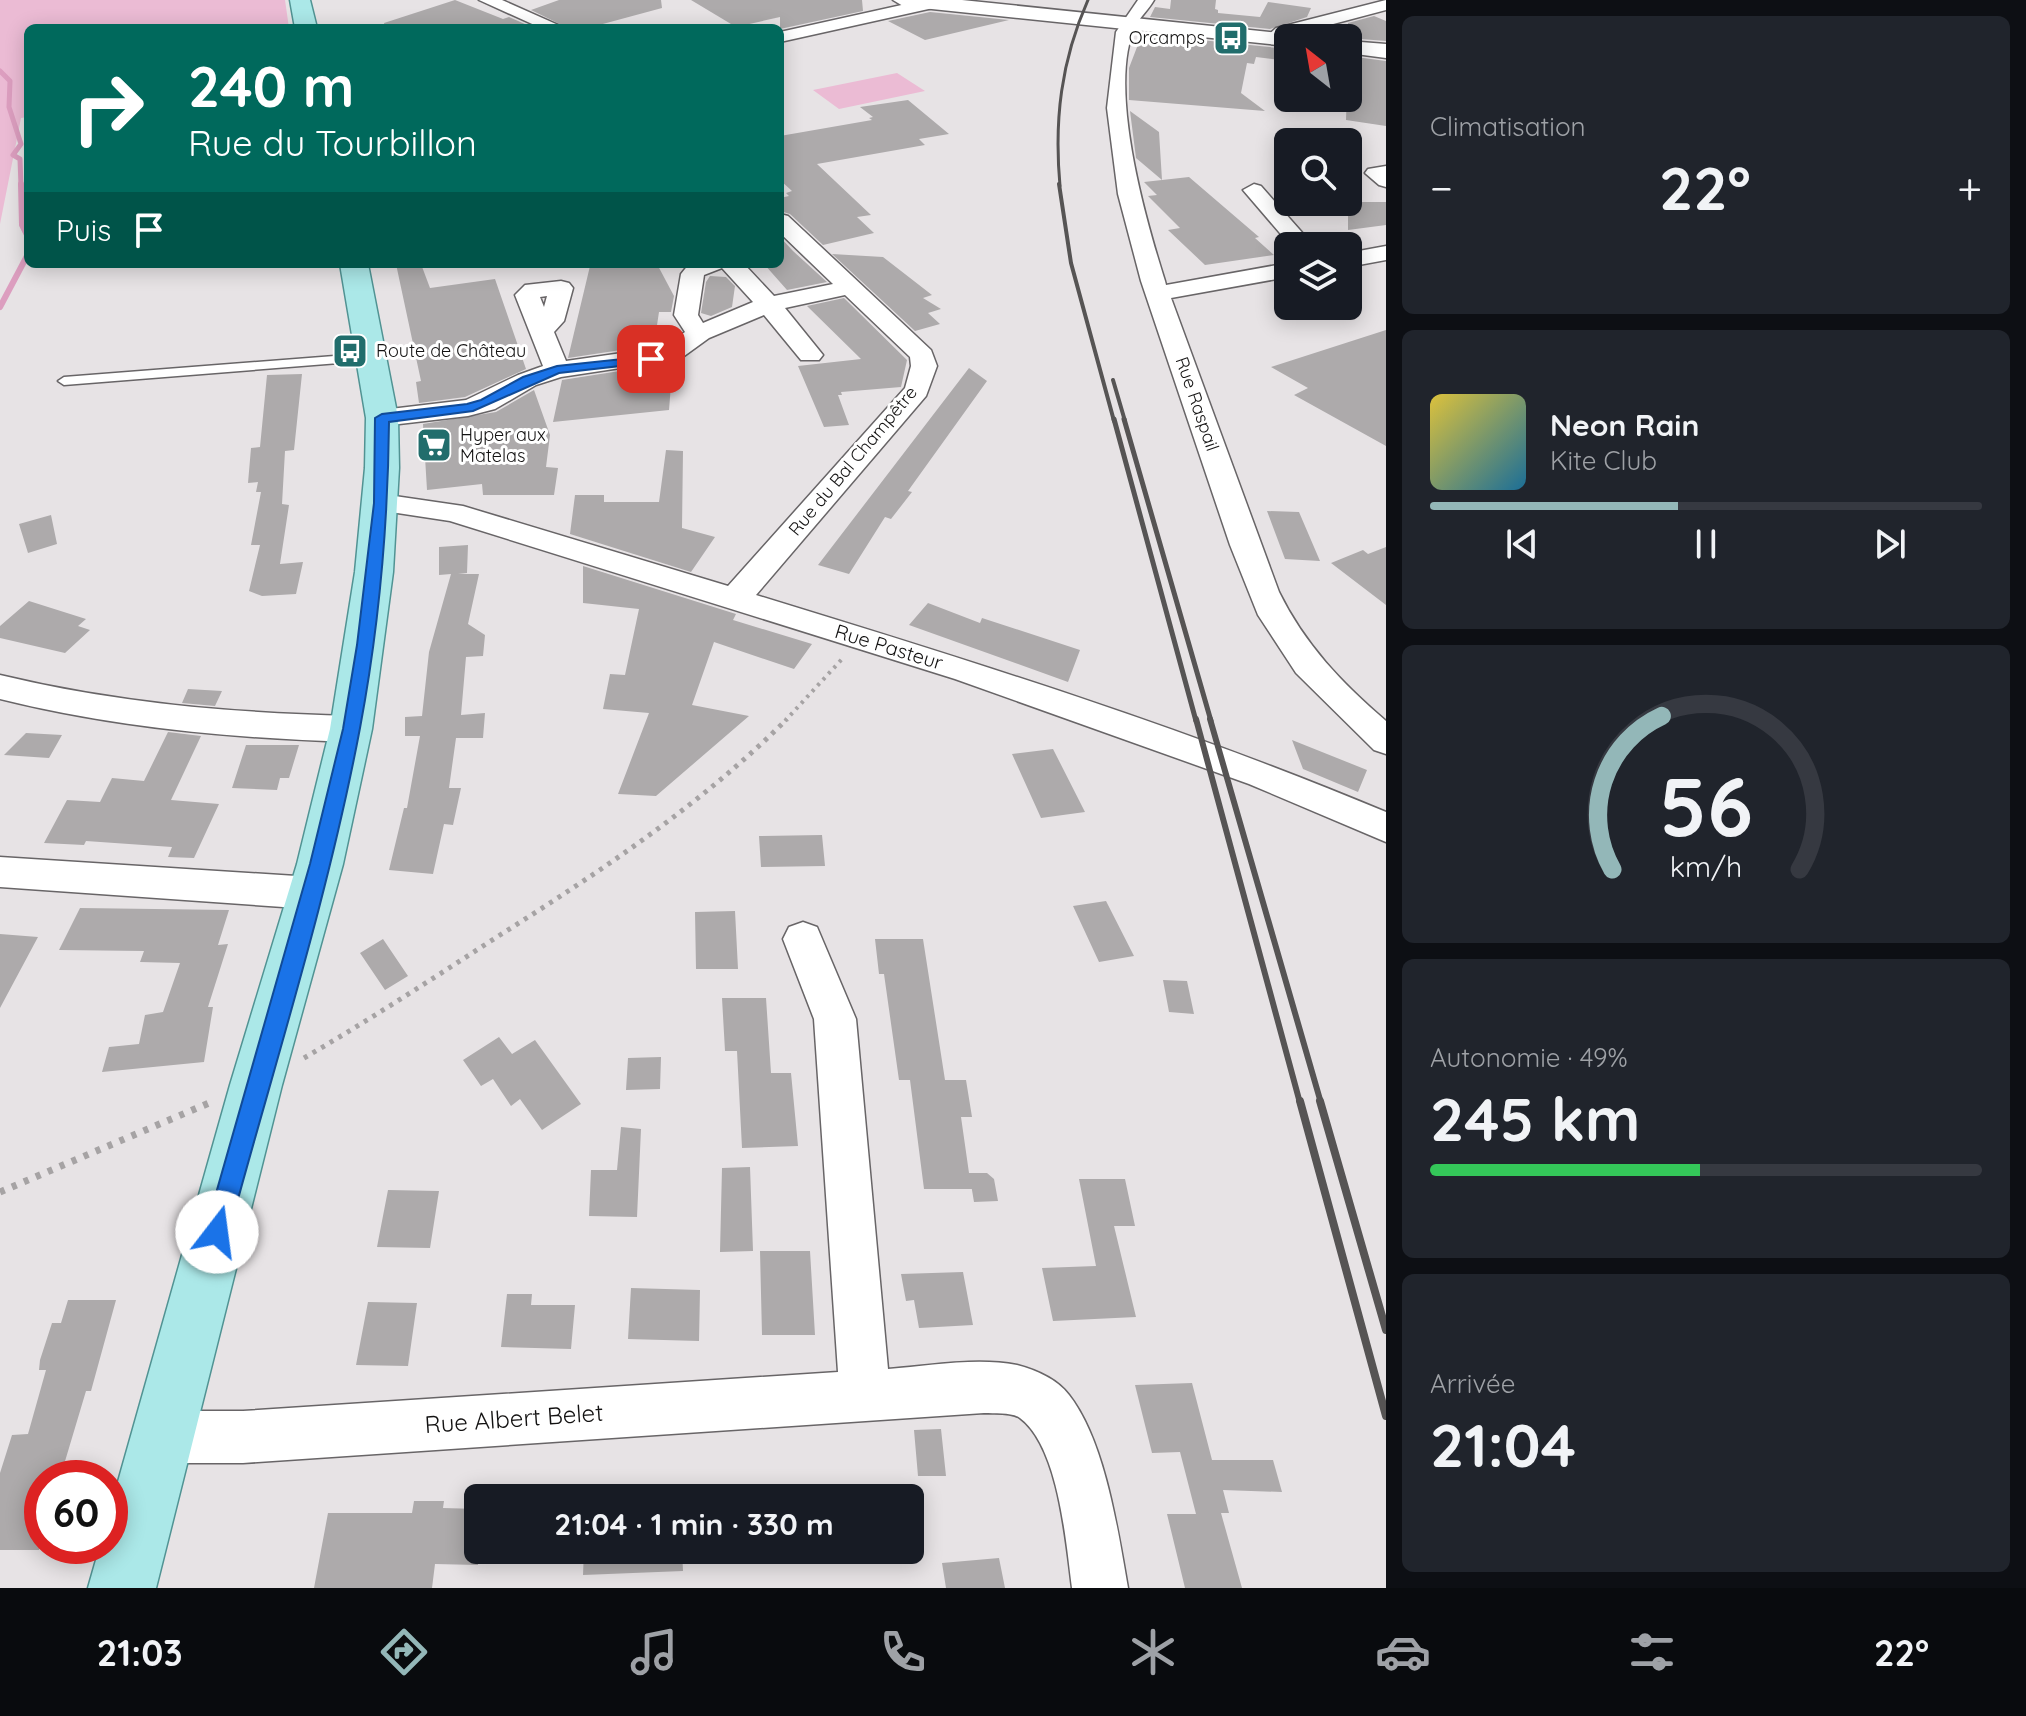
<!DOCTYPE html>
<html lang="fr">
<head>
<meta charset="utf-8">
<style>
  body { margin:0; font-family:Quicksand,sans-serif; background:#20242c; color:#f1f3f6; height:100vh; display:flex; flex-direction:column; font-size:30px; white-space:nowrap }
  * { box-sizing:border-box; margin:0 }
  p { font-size:26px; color:#9ea1a6 }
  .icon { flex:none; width:44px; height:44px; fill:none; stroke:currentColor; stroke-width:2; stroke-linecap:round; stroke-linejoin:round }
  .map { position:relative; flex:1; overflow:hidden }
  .side { display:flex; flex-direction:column; gap:16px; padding:16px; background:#0d0f14; width:640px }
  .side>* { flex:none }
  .guide { position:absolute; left:24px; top:24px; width:760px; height:244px; border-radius:12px; box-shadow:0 4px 20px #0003; background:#00695c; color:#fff; overflow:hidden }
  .needle { width:52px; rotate:329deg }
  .tools { position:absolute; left:1274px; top:24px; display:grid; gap:16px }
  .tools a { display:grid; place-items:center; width:88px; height:88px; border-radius:12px; background:#171b24; box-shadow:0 4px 20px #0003; font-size:40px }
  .speed { position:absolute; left:24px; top:1460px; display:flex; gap:16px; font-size:40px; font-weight:700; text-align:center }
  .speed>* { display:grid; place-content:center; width:104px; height:104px; border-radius:50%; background:#171b24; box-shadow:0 4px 20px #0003; line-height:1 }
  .speed .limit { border:12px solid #d22; background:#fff; color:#111 }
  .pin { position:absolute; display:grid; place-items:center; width:68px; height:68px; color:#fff; margin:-34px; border-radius:16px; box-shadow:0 4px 12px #0006 }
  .me { position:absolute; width:88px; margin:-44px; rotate:15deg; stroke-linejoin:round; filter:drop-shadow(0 0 6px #0008) }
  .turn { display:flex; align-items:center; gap:28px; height:168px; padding:0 32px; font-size:36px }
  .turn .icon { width:104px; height:104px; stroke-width:2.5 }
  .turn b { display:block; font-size:56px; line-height:68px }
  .then { display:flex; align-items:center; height:76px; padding:0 32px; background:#0003; gap:16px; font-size:30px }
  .big { font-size:60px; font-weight:800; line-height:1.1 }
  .side .widget { flex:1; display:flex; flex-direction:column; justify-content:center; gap:12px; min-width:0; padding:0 28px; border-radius:12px; background:#20242c }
  .side .dial { align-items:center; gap:0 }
  .dial svg { height:208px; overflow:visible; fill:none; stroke:#363941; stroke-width:7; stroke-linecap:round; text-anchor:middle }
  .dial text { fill:#f1f3f6; stroke:none }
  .song { display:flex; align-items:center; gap:24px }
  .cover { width:96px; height:96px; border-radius:12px; background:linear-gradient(135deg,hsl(50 70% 55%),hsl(200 70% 35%)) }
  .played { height:8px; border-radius:4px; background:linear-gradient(90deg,#93b7b8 45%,#363941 45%) }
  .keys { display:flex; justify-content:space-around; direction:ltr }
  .heat { display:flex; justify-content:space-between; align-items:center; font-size:44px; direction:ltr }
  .charge { height:12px; border-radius:6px; background:linear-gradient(90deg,#34c759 49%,#363941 0) }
  .trip { position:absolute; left:464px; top:1484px; width:460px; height:80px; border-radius:12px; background:#171b24; box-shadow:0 4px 20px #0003; font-weight:800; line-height:80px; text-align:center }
  .dock { display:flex; height:128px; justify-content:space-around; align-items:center; background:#090b0e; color:#9ea1a6 }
  .dock .icon { width:56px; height:56px }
  .dock .selected { color:#93b7b8 }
  .dock b { font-size:36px; color:#f1f3f6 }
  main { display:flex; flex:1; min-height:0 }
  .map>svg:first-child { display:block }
  .green { fill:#ebbbd4 }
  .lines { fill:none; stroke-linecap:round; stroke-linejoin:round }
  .stream-far1 { stroke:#dc9ebf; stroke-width:5 }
  .stream { stroke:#dc9ebf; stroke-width:6 }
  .building { fill:#adaaab }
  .service-casing { stroke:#686567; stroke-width:3 }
  .minor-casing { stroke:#686567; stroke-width:3 }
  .secondary-casing { stroke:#686567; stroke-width:3 }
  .primary-casing { stroke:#519393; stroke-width:3 }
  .path-far2 { stroke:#a6a3a4; stroke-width:4; stroke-dasharray:3 5; stroke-linecap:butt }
  .path-far1 { stroke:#a6a3a4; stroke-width:5; stroke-dasharray:4 6; stroke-linecap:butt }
  .path { stroke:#a6a3a4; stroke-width:7; stroke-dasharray:5 8; stroke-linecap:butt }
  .service { fill:#fff; fill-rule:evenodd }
  .minor { fill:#fff; fill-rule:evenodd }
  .secondary { fill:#fff; fill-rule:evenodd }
  .primary { fill:#abe8e8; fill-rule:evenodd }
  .rail-far4 { stroke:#565454; stroke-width:3 }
  .rail-far3 { stroke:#565454; stroke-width:4 }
  .rail-far2 { stroke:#565454; stroke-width:5 }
  .rail-far1 { stroke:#565454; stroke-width:6 }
  .rail { stroke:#565454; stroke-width:8 }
  .route { fill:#1a73e8; stroke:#114b97; stroke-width:2 }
  .labels { text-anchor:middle; stroke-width:6; stroke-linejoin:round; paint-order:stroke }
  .far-poi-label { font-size:18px; fill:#131212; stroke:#fff; text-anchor:start }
  .far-street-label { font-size:18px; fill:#131212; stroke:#fff }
  .street-label { font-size:20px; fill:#131212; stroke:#fff }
  .near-street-label { font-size:24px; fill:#131212; stroke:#fff }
</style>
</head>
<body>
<main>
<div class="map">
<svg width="1386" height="1588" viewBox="0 0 1386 1588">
  <rect width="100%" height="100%" fill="#e7e3e5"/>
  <!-- green -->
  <path class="green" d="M0 0H285L289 28H28V117L21 118 0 224Z
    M897 73 925 91 839 109 813 90Z"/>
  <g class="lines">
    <!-- stream-far1 -->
    <path class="stream-far1" d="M0 71 10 81 9 107 21 144 13 155 20 159 21 186"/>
    <!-- stream -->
    <path class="stream" d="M21 184 22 225 28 237
      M0 307 28 254"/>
  </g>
  <!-- building -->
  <path class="building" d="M455 0 503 19 509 17 534 28H385L384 23Z
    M559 0H661L662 8 588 28H568L531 10Z
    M691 0H862L863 11 780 29V17L736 27Z
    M1171 0H1216L1215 9 1218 10V13L1260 17 1268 2 1311 8 1307 17 1270 29 1150 17 1155 7 1170 9Z
    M930 12 1009 20 925 40 888 21Z
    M1374 16 1386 21V41L1348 38V23Z
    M1142 34 1288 49V61L1256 57 1254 64 1247 63 1241 93 1265 111 1129 100V68Z
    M1348 56 1386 61V126L1346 120Z
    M908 100 949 134 919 139 925 145 817 164 871 215 857 217 874 233 823 245 790 214 780 211V198L789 196 786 193 792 191 780 180V136L872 120 869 118 873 117 860 107Z
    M1130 111 1159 132 1162 180 1136 158Z
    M1189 177 1259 237 1255 238 1274 255 1205 265 1168 230 1180 228 1148 196 1157 195 1144 182Z
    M1348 202H1386V225L1348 230Z
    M780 237 793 251 827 282 787 290 764 264H780Z
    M832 254 883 257 932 295 923 298 941 309 928 313 940 324 915 331Z
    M396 264H421L430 288 495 279 526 369 465 397 419 403 416 382 421 381Z
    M605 264H657L674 296 671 312H659L654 345 568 358 590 266Z
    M710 276 726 277 735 286 732 307 711 316 701 313 706 282Z
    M844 298 907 360 901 387 841 392 842 395H838L849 425 824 427 798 366 861 359 807 306Z
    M1386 330V446L1294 395 1308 388 1271 367Z
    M652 366 651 374 672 372 669 410 553 422 562 380Z
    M969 368 987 381 908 491 912 492 891 519 885 517 849 574 818 565Z
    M302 374 294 450 285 451 282 504 289 505 280 564 303 562 296 594 262 596 249 591 260 545H251L261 492H256L258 482 248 483 251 448 260 447 267 375Z
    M534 390 550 435 546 467 558 468 554 495H483L482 484 427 490 423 424 496 412Z
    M666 450 683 451 682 528 715 537 691 572 570 534 575 495H604V502H659Z
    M1267 511 1299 512 1320 561 1285 559Z
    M51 515 57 544 28 553 19 524Z
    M468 545 467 573 458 574H479L468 624 485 635 483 656 466 657 461 715 485 713 483 738H456L449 788H461L453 825 444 824 433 874 389 870 404 808H407L420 736H405V717L422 716 429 652 451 574 439 575V547Z
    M1386 547V605L1331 563 1363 550 1368 554Z
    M583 566 736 614 733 620 812 644 794 669 714 642 692 705 749 716 656 796 618 794 649 713 603 709 610 674 625 675 639 609 583 603Z
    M29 601 86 619 78 626 90 630 65 653 0 638V626Z
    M928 603 980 623 982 618 1080 650 1068 682 909 625Z
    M188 689 222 691 215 706 182 703Z
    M168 732 201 736 171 800 219 804 194 858 168 857 172 847 86 841 84 845 44 843 67 800 100 802 112 778 144 781Z
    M26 733 62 735 49 758 4 755Z
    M1292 740 1367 770 1358 792 1303 769Z
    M246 745H299L289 778H280L277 790 232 788Z
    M1053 749 1085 812 1041 818 1012 754Z
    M822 835 825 866 761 867 759 836Z
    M1106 901 1134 956 1099 962 1073 906Z
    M80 908 229 910 218 945 228 944 208 1007H213L204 1062 102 1072 109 1047 139 1044 145 1015 163 1012 180 963 140 962 144 951 59 950Z
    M735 911 738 969H696L695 912Z
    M0 934 38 937 0 1008Z
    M383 939 408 976 385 990 360 953Z
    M875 939H923L945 1080H966L972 1117H961L969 1173H987L994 1179 998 1201 974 1202 971 1184 972 1189H924L910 1080H899L884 974H879Z
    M1163 980 1187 981 1194 1014 1169 1012Z
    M722 998H766L771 1073H791L798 1146 742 1148 737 1051H725Z
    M499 1037 512 1054 535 1040 581 1104 542 1130 520 1099 511 1106 493 1079 481 1086 463 1060Z
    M661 1057 660 1089 626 1090 628 1058Z
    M621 1127 641 1129 637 1217 589 1216 591 1170H617Z
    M750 1167 753 1251 720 1252 722 1168Z
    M1079 1179H1125L1135 1226H1114L1136 1317 1053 1321 1042 1268 1096 1266Z
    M388 1190 439 1191 430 1248 377 1247Z
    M760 1251H810L815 1335H762Z
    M963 1272 973 1325 919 1328 914 1300 906 1301 901 1274Z
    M631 1288 700 1290 699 1341 628 1339Z
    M507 1294H532L531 1305H575L571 1349 501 1347Z
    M68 1300H116L91 1391H86L60 1478H42V1539L39 1550H0V1473L12 1435 28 1434 46 1370H39L40 1360 52 1323H61Z
    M368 1302 417 1303 408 1366 356 1365Z
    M1192 1383 1212 1460H1273L1282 1492 1223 1490 1229 1513H1221L1242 1588H1185L1167 1514H1196L1180 1452 1152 1453 1135 1385Z
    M941 1429 946 1476H918L914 1430Z
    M414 1501H444L443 1508 478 1509V1565L435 1564 432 1588H314L328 1513H412Z
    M584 1550H682L683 1571 583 1575Z
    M999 1558 1005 1588H946L942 1563Z"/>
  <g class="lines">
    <defs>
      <path id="service" d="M373 353 379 357 377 360 64 385 58 381 64 377Z"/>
      <path id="minor" d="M479 0H502L565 28H541Z
        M924 0H939L941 3 933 8 780 42V32Z
        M1138 0H1154C1149 9 1141 16 1136 25 1106 84 1146 221 1165 281L1166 285 1288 263V277L1171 298 1279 592C1305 645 1342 683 1386 721V754L1374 750 1296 673 1258 615 1230 545 1141 281 1118 194 1107 108 1116 32Z
        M1386 0V10L1288 36 1273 44 1264 39 1276 28Z
        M1386 166V187L1379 185 1365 173 1368 169Z
        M1254 184 1261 186 1314 246H1291L1243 190Z
        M780 214 788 216 931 350 937 366 926 396 756 595C968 660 1181 726 1386 812V842L1249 784 955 679 450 521 371 509 367 503 371 497 381 494 463 506 728 586 905 388 911 366 910 357 845 295 785 308 823 355 819 360H801L764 315 709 338 680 359 561 377 536 385 495 409 468 416 382 426 373 424 369 418 373 412 382 410 466 400 518 375 543 366 515 295 525 285 561 281 569 283 573 288 564 321 554 332 566 361 664 347 685 332 674 315 681 274 689 264H744L774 296 833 284 780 233ZM722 268 753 302 703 323 698 315 704 275ZM547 296 544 307 540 297Z
        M1386 246V260L1348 267V253Z
        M0 675C116 703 232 713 351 716L363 720 368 729 363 738 351 742C232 738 116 728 0 699Z
        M0 857 312 877 326 882 331 893 326 904 312 909 0 887Z
        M803 922 817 927 856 1019 888 1369C929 1366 976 1357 1017 1365 1036 1370 1057 1379 1069 1395 1105 1441 1118 1531 1128 1588H1072C1066 1543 1059 1447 1020 1418 1012 1412 995 1414 984 1413L243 1463H163L145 1455 137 1437 145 1419 163 1411H243L838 1372 814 1019 783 939 789 927Z"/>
      <path id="secondary" d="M893 0H962L1288 34 1297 38H1288V46L903 6Z
        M1348 41 1386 44V58L1348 53Z"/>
      <path id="primary" d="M290 0H310L317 28H295Z
        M340 264H368L398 418 399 468 393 572 372 729 343 864 282 1085 156 1588H88L100 1546H110V1510L230 1085 297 864 330 729 355 572 365 468 366 418Z"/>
    </defs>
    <!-- service casing -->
    <use href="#service" class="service-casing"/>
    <!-- minor casing -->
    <use href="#minor" class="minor-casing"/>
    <!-- secondary casing -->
    <use href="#secondary" class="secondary-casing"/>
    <!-- primary casing -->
    <use href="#primary" class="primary-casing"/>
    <!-- path-far2 -->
    <path class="path-far2" d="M785 721 843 658"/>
    <!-- path-far1 -->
    <path class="path-far1" d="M304 1058C371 1019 435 977 500 935 601 871 702 804 787 719"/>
    <!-- path -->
    <path class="path" d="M0 1192 209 1103"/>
    <!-- service -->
    <use href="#service" class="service"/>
    <!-- minor -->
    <use href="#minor" class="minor"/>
    <!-- secondary -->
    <use href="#secondary" class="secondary"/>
    <!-- primary -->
    <use href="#primary" class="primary"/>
    <!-- rail-far4 -->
    <path class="rail-far4" d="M1060 186C1054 120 1061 61 1088 0"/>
    <!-- rail-far3 -->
    <path class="rail-far3" d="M1059 184 1071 263 1114 421
      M1113 380 1125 421"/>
    <!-- rail-far2 -->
    <path class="rail-far2" d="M1114 419 1196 721
      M1124 419 1211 721"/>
    <!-- rail-far1 -->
    <path class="rail-far1" d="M1196 719 1300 1103
      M1210 719 1321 1103"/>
    <!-- rail -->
    <path class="rail" d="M1300 1101 1386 1416
      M1320 1101 1386 1330"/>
  </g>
  <!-- route -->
  <path class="route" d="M651 356 655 357V362L559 373 473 411 389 422C388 524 379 627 360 728 328 898 274 1065 229 1232L225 1240 217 1243 209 1240 205 1232 310 864 343 729 357 645 374 503 375 418 382 414 467 404 481 400 523 377 557 366Z"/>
  <!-- icons -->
  <defs>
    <symbol id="bus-square" viewBox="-11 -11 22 22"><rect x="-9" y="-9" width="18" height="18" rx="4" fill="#216d6c" stroke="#fff"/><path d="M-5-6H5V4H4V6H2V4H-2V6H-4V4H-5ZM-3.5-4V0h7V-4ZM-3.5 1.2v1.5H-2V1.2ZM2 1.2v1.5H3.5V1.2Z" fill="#fff"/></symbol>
    <symbol id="supermarket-square" viewBox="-11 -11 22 22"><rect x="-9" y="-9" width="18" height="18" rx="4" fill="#216d6c" stroke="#fff"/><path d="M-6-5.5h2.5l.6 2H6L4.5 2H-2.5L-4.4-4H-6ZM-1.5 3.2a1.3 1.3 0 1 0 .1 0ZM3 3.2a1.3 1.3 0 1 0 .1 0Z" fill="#fff"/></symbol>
  </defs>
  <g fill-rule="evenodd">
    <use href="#bus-square" x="1211" y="18" width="40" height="40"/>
    <use href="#bus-square" x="330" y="331" width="40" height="40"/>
    <use href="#supermarket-square" x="414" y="425" width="40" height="40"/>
  </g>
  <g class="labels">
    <!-- far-poi labels -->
    <g class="far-poi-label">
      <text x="1205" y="44" text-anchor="end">Orcamps</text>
      <text x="376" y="357">Route de Château</text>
      <text x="460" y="441">Hyper aux<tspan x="460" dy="21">Matelas</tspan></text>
    </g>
    <!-- far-street labels -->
    <g class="far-street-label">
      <text transform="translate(1197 404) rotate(71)" y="6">Rue Raspail</text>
      <text transform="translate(853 461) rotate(-50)" y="6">Rue du Bal Champêtre</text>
    </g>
    <!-- street labels -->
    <g class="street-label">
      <text transform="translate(889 647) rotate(17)" y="7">Rue Pasteur</text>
    </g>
    <!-- near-street labels -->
    <g class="near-street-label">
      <text transform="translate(514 1419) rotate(-4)" y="8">Rue Albert Belet</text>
    </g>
  </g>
</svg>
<div class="tools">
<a><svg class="needle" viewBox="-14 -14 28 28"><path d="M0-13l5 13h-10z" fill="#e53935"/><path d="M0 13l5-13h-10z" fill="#9ea1a6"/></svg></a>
<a><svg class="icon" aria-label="search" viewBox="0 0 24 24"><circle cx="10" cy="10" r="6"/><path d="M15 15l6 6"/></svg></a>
<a><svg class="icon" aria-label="layers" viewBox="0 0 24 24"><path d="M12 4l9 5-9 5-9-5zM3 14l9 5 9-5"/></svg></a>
</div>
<div class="speed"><div class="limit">60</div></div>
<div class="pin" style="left:651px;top:359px;background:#d93025"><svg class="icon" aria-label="arrive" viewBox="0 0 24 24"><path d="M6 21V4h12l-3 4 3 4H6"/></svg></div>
<svg class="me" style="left:217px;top:1232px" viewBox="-20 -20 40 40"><circle r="19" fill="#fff"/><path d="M0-13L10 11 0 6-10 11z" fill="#1a73e8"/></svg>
<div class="trip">21:04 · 1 min · 330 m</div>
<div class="guide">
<div class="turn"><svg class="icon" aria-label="right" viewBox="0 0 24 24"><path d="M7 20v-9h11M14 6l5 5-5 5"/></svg><div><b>240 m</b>Rue du Tourbillon</div></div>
<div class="then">Puis<svg class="icon" aria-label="arrive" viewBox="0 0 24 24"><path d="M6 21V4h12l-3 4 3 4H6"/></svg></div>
</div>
</div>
<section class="side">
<div class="widget"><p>Climatisation</p>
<div class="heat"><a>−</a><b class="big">22°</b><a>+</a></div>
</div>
<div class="widget">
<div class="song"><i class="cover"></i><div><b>Neon Rain</b><p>Kite Club</p></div></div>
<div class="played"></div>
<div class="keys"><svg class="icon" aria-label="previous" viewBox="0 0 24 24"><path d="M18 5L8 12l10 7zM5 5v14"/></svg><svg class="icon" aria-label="pause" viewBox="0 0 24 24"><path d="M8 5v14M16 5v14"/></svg><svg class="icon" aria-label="next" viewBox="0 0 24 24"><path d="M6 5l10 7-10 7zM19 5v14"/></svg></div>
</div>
<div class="widget dial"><svg viewBox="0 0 100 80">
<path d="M14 69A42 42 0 1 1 86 69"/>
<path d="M14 69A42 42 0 0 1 33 10" stroke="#93b7b8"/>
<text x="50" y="56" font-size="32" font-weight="700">56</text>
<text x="50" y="72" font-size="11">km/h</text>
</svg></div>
<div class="widget"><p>Autonomie · 49%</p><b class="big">245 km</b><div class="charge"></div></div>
<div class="widget"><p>Arrivée</p><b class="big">21:04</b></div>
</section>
</main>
<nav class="dock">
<b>21:03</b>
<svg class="icon selected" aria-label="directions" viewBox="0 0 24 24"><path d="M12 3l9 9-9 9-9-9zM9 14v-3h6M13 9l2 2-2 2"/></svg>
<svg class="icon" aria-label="music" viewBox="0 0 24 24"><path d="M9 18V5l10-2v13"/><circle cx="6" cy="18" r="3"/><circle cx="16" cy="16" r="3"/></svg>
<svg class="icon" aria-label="phone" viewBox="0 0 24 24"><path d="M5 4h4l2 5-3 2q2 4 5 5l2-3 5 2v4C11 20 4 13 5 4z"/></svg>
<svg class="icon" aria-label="climate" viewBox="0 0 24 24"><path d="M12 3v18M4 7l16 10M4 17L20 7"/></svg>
<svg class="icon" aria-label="car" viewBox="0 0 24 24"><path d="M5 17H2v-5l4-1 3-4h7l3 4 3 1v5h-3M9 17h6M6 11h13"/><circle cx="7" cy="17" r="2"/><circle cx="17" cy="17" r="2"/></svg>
<svg class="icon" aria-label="filters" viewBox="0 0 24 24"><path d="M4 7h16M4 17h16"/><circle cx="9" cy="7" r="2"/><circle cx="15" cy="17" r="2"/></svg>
<b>22°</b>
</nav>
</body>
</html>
